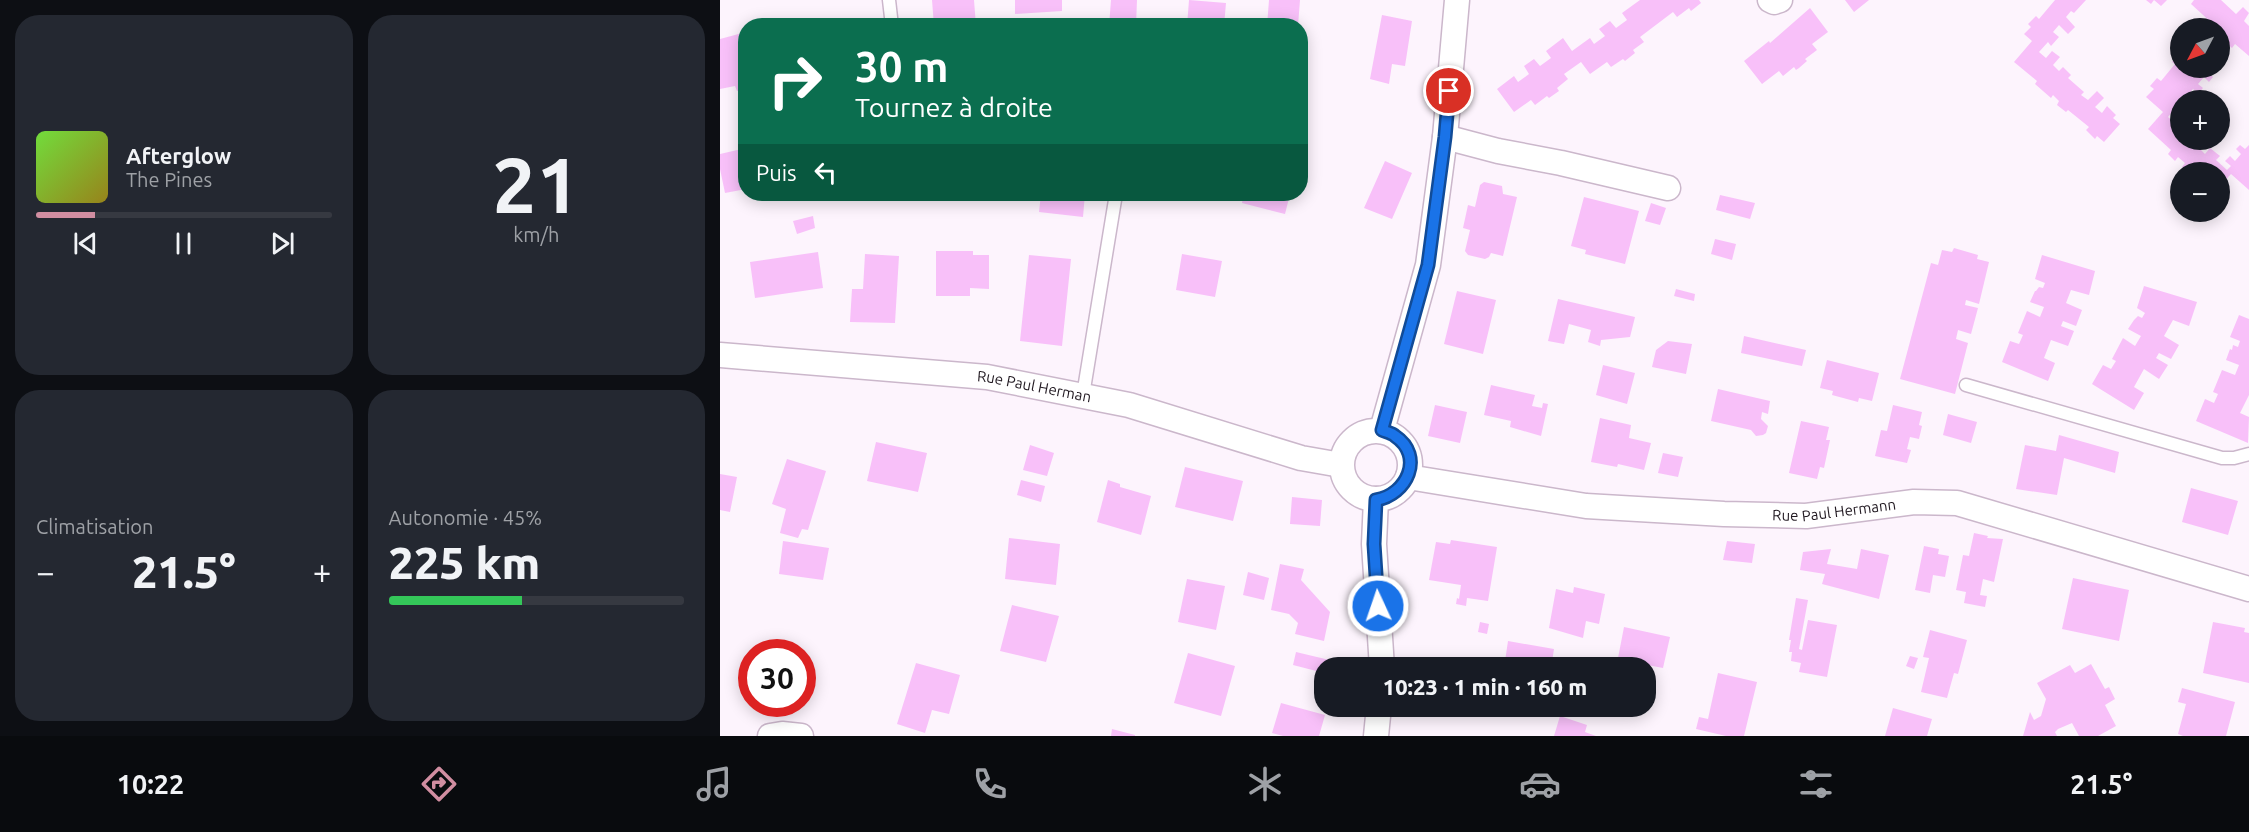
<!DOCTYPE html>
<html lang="fr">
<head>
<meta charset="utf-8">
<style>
  body { margin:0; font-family:Ubuntu,sans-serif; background:#242831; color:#f1f3f6; height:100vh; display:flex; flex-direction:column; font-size:22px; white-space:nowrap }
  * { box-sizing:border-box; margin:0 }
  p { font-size:20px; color:#9ea1a6 }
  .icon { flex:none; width:33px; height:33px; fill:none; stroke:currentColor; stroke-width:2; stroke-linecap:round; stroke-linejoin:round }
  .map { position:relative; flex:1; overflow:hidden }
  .drawer { display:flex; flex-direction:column; gap:15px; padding:15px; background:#0d0f14; width:720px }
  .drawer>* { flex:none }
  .guide { position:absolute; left:18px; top:18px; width:570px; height:183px; border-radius:24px; box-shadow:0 3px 15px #0003; background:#0b6e4f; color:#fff; overflow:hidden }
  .needle { width:39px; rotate:229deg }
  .fabs { position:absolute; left:1450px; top:18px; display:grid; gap:12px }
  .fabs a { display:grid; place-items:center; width:60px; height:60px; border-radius:50%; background:#171b24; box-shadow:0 3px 15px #0003; font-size:30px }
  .speed { position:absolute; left:18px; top:639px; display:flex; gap:12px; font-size:30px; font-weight:700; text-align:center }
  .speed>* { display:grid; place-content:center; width:78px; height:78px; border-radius:50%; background:#171b24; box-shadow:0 3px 15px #0003; line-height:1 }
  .speed .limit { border:9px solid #d22; background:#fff; color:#111 }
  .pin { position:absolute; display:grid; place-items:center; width:51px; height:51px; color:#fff; margin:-26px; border:3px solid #fff; border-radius:50%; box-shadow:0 2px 6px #0007 }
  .me { position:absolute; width:66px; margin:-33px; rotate:357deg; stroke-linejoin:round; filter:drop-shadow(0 0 4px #0008) }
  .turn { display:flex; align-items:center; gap:21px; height:126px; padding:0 18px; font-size:27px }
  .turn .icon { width:78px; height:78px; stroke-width:2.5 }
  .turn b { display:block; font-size:42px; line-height:51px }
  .then { display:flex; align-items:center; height:57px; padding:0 18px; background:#0003; gap:12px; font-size:22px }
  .big { font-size:45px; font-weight:800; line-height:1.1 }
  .drawer .tile { flex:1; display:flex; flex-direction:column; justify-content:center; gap:9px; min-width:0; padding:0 21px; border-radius:24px; background:#242831 }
  .drawer .dial { align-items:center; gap:0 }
  .dial b { font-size:78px; line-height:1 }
  .song { display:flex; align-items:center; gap:18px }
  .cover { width:72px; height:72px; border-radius:9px; background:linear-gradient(135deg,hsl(100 70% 55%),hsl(50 70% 35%)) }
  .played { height:6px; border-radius:3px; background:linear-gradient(90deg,#d18ea1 20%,#363941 20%) }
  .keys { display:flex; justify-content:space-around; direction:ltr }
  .heat { display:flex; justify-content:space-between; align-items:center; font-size:33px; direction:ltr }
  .charge { height:9px; border-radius:4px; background:linear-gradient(90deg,#34c759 45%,#363941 0) }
  .drawer .tiles { flex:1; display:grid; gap:15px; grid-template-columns:repeat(2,1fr) }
  .trip { position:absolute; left:594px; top:657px; width:342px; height:60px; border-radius:24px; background:#171b24; box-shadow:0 3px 15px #0003; font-weight:800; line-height:60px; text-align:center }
  .dock { display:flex; height:96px; justify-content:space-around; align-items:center; background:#090b0e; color:#9ea1a6 }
  .dock .icon { width:42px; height:42px }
  .dock .active { color:#d18ea1 }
  .dock b { font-size:27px; color:#f1f3f6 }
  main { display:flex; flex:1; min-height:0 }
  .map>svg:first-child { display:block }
  .building { fill:#f8c0f9 }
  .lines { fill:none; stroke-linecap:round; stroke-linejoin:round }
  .lane-casing { stroke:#cbb7cb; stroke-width:15 }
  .street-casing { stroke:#cbb7cb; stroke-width:27 }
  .lane { stroke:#fff; stroke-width:12 }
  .street { stroke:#fff; stroke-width:24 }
  .route-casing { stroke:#114b97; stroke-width:15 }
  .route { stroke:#1a73e8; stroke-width:10 }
  .labels { text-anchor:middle; stroke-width:5; stroke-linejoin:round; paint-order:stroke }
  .street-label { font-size:15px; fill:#211921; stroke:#fff }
</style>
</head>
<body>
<main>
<section class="drawer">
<div class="tiles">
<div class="tile">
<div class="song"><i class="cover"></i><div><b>Afterglow</b><p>The Pines</p></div></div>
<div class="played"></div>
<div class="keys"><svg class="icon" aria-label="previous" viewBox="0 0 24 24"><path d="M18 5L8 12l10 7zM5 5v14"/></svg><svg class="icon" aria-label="pause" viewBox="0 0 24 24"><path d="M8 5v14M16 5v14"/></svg><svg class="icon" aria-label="next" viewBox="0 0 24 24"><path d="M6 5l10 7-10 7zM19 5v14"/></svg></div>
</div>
<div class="tile dial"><b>21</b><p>km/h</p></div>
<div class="tile"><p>Climatisation</p>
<div class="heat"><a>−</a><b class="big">21.5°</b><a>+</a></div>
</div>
<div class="tile"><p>Autonomie · 45%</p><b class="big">225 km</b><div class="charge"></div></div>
</div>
</section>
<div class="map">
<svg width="1529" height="736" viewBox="0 0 1529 736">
  <rect width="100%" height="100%" fill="#fdf4fd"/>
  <!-- building -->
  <path class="building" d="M212 0H254L256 26H214Z
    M295 0H342V11L295 14Z
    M391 0H417L416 26H389Z
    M469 0 506 3 504 26H467Z
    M549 0H580L578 26H547Z
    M920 0H979L981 3 971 11 969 8 957 17 953 12 920 37 924 42 913 50 915 53 905 61 903 59 891 67 887 62 870 74 861 62 844 74 848 79 837 88 839 91 829 98 827 96 815 105 811 100 794 112 777 89 794 76 798 82 809 74 804 66 814 59 820 66 831 58 826 51 843 38 852 51 870 38 874 44 885 36 879 29 890 21 896 28 907 20 902 13Z
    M1125 0H1149L1134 12Z
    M1335 0H1366L1354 13 1351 11 1346 17 1355 27 1348 34 1339 25 1333 32 1339 37 1331 46 1328 42 1319 52 1326 58 1332 51 1340 57 1333 65 1339 71 1343 67 1351 75 1348 78 1364 92 1361 95 1368 100 1377 91 1384 98 1375 107 1382 113 1387 106 1396 115 1393 118 1400 124 1384 142 1377 136 1375 139 1366 130 1369 127 1348 110 1346 112 1337 105 1339 101 1333 95 1331 98 1315 84 1317 81 1294 62 1312 41 1304 34 1311 27 1308 24 1316 16 1319 19Z
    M1426 0H1447L1441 6 1434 0 1431 4Z
    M1474 0H1501L1516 14 1523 7 1529 13 1524 21 1529 26V56L1515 44 1512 48 1504 41 1508 37 1500 28H1491L1494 25 1471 4Z
    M1090 8 1108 32 1092 44 1097 50 1085 59 1087 61 1079 68 1076 70 1074 67 1063 76 1059 71 1042 84 1024 61 1049 41 1050 43Z
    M662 15 692 21 685 66 672 64 669 84 650 79Z
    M124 19H146L145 26H124Z
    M26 32V89L17 91 15 86 0 89V39Z
    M1459 54 1461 68H1493L1488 73 1493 77 1489 82 1484 77 1478 84 1483 88 1479 93 1473 89 1467 96 1471 100H1461L1456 108 1461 112 1457 117 1452 112 1448 117 1461 128V140H1469L1471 142 1473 140H1487L1479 148 1485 154 1490 148 1500 156 1496 160 1507 170 1511 166 1505 161 1510 156 1515 161 1521 154 1516 149 1520 145 1525 149 1529 145V190L1511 174 1500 186V172H1476L1472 169 1468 172 1462 167 1465 163 1458 157 1455 161 1448 154 1451 150 1428 129 1443 112 1426 97 1434 89 1430 86 1437 78 1441 81 1455 64 1452 62Z
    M26 148V189L5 193 0 169V154Z
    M665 161 692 173 672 219 644 208Z
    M764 182 782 186 783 194 797 197 783 256 771 253 769 257 765 259 748 255 745 251 750 230 743 228 748 205 755 207 760 185Z
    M321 194H365L363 217 319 212Z
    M524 194H570L565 214 522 203Z
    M1000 195 1035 203 1030 219 996 210Z
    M864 197 919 211 905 264 865 254 866 250 851 246Z
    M931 203 946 208 940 225 925 221Z
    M93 216 95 228 77 234 73 221Z
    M995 239 1016 244 1012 260 991 254Z
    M1234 248 1258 255 1257 259 1269 262 1259 304 1246 300 1245 305 1258 308 1251 334 1238 330 1236 339 1248 343 1235 394 1180 379 1211 263 1218 265 1222 250 1232 252Z
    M216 251H253V255H269V289L250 288V296H216Z
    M98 252 103 288 35 298 30 262Z
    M145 254 179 256 175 323 130 322 132 289H143Z
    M462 254 502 261 495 297 456 290Z
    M309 255 351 259 342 346 300 341Z
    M1322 255 1375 271 1369 295 1351 290 1346 303 1362 310 1356 326 1343 321 1341 326 1354 331 1348 346 1331 340 1324 358 1335 363 1328 381 1282 362 1290 341 1299 344 1303 335 1298 333 1307 311 1320 317 1324 307 1310 302 1315 291H1316L1319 287 1323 288 1325 283 1315 279Z
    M1424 286 1477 302 1469 326 1453 320 1444 336 1459 345 1451 359 1439 353 1436 358 1448 365 1439 379 1424 369 1414 387 1424 393 1414 410 1372 384 1383 365 1391 369 1396 361 1392 359 1403 338 1415 346 1421 336 1408 329 1414 320 1418 316 1422 318 1425 313 1417 308Z
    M956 289 975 294 974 301 954 296Z
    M737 291 776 300 763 354 724 344Z
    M838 299 915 317 910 337 881 340 880 346 868 342 871 330 849 324 844 344 828 341Z
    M1519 315 1529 319V395L1520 413 1529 417 1528 443 1476 421 1485 399 1494 403 1498 394 1493 392 1502 370 1515 375 1519 365 1506 360 1510 349 1512 350 1513 345 1518 347 1520 341 1510 337Z
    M1024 336 1086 350 1082 366 1021 353Z
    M948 341 972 344 966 374 932 367 936 350Z
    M1107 360 1159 373 1152 401 1139 398 1138 402 1112 395 1113 391 1100 388Z
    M883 365 915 373 907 404 876 395Z
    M771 385 815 395 812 406 822 408 823 403 828 404 821 436 790 427 791 421 764 415Z
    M998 389 1050 401 1048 414 1042 412 1041 419 1048 426 1046 433 1043 435 1036 436 1031 430 991 421Z
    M715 405 747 412 740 443 708 436Z
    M1173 405 1202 412 1199 425 1202 426 1199 439 1190 437 1187 449 1191 450 1187 463 1155 456 1161 430 1167 431Z
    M1228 414 1257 422 1251 443 1223 435Z
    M880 418 911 425 909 438 931 443 924 470 898 464 897 467 871 462Z
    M1081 421 1109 427 1106 440H1110L1104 468 1100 467 1097 479 1069 473Z
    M1339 435 1399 452 1395 473 1344 458 1337 495 1296 489 1305 445 1336 451Z
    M156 442 207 453 198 492 147 481Z
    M310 445 334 453 327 476 303 470Z
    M943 453 963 457 958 477 938 473Z
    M67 459 106 471 88 530 82 529 78 538 60 533 66 509 52 504Z
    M465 467 523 481 513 521 455 507Z
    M0 474 17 477 10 512 0 510Z
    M301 480 325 486 321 502 297 495Z
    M388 480 400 484V487L431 496 421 535 377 522Z
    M1471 488 1518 501 1508 535 1462 522Z
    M572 497 602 500 600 526 570 524Z
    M1254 533 1268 536 1267 538 1283 539 1274 582 1263 579 1260 595 1267 596 1265 607 1244 603 1246 592 1236 590 1243 555 1249 556Z
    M289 538 340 544 336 585 285 579Z
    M731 540 777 547 768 601 747 598 746 606 736 604 737 598 739 599 741 585 709 580 716 542 730 544Z
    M63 541 109 548 103 580 59 574Z
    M1007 541 1035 544 1032 563 1003 560Z
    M1204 546 1219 549 1218 554 1229 556 1225 577 1213 575 1210 593 1195 590Z
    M1111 549 1107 564 1137 569 1141 549 1169 555 1159 599 1102 584 1105 574 1080 570 1083 552Z
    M560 564 584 569 581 580 610 612 604 641 575 634 578 623 569 614 551 610Z
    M528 572 549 578 544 600 523 595Z
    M1353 578 1409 590 1399 641 1342 629Z
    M467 579 505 586 496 630 458 622Z
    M854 587 885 594 879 624 866 621 863 638 829 628 836 589 853 593Z
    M1076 598 1088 600 1079 649 1082 650 1088 620 1117 625 1107 677 1079 672 1081 663 1071 661 1072 652H1069L1071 640H1069Z
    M292 605 339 616 326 662 280 651Z
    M760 622 769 624 767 634 758 632Z
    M1493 622 1525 628 1524 632 1529 633V683L1483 673Z
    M904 627 950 637 943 668 917 663 916 668H903L905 660 898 658Z
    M1210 630 1247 640 1238 674 1234 673 1227 698 1201 692 1209 658 1203 657Z
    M788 641 834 649 831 668H784Z
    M576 652 622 663 621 668H604V673L573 665Z
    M468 653 515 666 501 716 454 703Z
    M1190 656 1198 658 1194 669 1186 666Z
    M196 663 240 675 229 714 212 710 205 733 177 724Z
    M1371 664 1385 689 1389 687 1395 699 1385 705 1396 726 1378 736H1359L1352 723 1338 729 1335 732 1337 736H1303L1310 712 1314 720 1321 716 1326 699 1317 683 1350 665 1355 673Z
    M998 673 1037 682 1024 736H1006L976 729 979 717 988 719Z
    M1462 688 1515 702 1506 736H1463L1458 734 1466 704 1458 702Z
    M561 703 605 715 599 736H563L552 733Z
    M1173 708 1212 719 1207 736H1165Z
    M840 716 867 725 865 732 876 736H834Z
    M392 729 415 735V736H391Z"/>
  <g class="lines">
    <defs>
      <path id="lane" d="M169 0 172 26
        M1246 385 1502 458H1514L1529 454
        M363 395 396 194"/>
      <g id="street">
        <path d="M1050 0 1054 2 1060 0"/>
        <path d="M725 137 778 151 841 163 948 188"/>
        <path id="s1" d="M0 355 267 377 409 405 581 458 621 465"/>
        <path d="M662 430 708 265 725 137 737 0"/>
        <circle cx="656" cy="465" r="34"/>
        <path id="s2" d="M688 477 866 506 1004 514 1086 516 1194 502 1237 503 1529 589"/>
        <path d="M656 499 654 544 662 668"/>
        <path d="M50 736 62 734 81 736"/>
        <path d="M656 736 659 706"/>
      </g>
    </defs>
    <!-- lane casing -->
    <use href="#lane" class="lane-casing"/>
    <!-- street casing -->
    <use href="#street" class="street-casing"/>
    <!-- lane -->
    <use href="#lane" class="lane"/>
    <!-- street -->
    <use href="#street" class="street"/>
  </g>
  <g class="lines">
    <defs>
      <path id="route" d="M658 606 654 544 656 500C687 495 705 456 675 436 672 433 666 432 662 430L708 265 725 137 729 91"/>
    </defs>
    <!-- route casing -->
    <use href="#route" class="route-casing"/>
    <!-- route -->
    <use href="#route" class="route"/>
  </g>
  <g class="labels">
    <!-- street labels -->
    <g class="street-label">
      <text dy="5" stroke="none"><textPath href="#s1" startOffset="316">Rue Paul Herman</textPath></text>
      <text dy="5" stroke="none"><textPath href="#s2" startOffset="429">Rue Paul Hermann</textPath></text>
    </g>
  </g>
</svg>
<div class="fabs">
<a><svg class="needle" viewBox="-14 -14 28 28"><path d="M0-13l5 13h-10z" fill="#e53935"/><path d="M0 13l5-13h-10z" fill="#9ea1a6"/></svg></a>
<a>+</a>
<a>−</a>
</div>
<div class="speed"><div class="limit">30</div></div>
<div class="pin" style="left:729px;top:91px;background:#d93025"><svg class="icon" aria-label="arrive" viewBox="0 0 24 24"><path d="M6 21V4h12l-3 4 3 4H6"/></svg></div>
<svg class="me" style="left:658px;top:606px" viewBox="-20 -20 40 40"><circle r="17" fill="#1a73e8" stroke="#fff" stroke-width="3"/><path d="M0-11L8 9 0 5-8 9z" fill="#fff"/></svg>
<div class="trip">10:23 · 1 min · 160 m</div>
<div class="guide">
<div class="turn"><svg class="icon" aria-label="right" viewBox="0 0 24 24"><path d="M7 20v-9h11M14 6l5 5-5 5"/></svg><div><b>30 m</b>Tournez à droite</div></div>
<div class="then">Puis<svg class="icon" aria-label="left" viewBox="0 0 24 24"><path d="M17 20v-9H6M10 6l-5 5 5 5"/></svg></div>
</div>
</div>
</main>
<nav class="dock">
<b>10:22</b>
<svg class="icon active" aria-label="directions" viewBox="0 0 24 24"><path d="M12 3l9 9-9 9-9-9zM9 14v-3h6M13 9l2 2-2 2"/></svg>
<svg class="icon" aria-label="music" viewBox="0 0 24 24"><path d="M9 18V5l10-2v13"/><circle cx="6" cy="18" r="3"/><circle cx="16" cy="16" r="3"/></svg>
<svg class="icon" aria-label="phone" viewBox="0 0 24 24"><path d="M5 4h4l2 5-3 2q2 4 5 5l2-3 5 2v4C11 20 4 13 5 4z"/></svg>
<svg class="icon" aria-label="climate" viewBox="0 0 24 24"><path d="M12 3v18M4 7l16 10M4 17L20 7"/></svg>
<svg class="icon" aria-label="car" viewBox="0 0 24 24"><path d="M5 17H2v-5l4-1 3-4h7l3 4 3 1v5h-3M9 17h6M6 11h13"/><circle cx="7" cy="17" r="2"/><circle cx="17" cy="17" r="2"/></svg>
<svg class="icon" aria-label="filters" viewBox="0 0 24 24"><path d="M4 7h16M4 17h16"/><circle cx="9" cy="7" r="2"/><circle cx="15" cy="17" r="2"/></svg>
<b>21.5°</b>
</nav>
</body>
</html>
